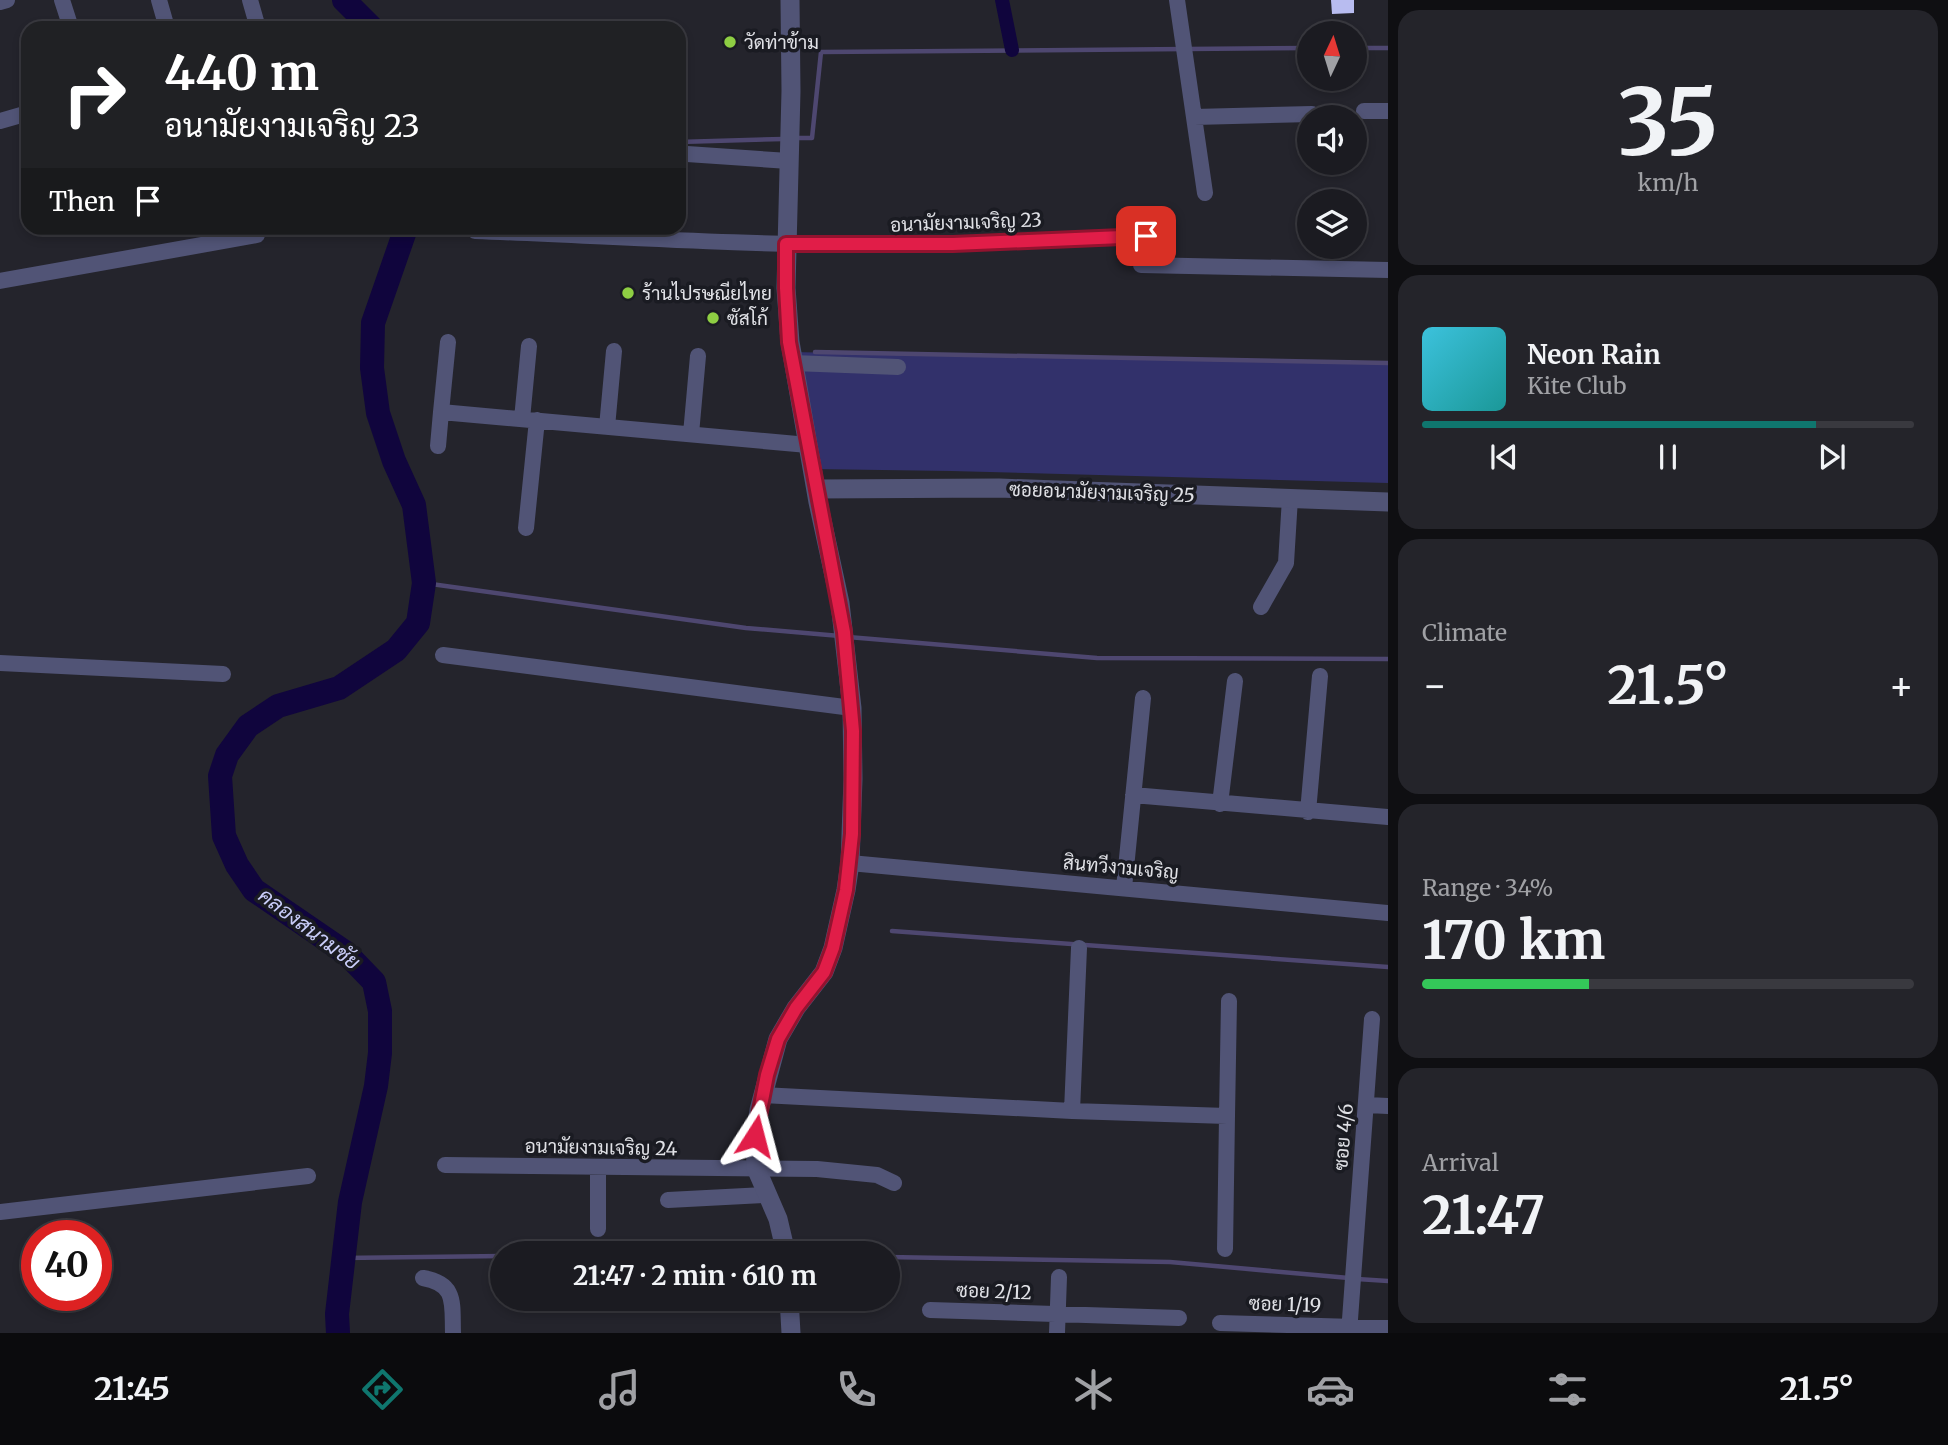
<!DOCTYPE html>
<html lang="en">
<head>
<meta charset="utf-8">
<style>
  body { margin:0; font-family:Merriweather,Sarabun,serif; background:#24242a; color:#f1f3f6; height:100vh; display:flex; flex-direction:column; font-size:26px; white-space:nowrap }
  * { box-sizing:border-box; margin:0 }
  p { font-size:23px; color:#a0a1a5 }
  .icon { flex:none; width:38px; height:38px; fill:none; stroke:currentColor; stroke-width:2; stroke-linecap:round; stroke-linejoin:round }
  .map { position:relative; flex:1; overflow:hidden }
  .details { display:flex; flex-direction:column; gap:10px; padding:10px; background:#0f0f12; width:560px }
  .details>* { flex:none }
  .hud { position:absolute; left:21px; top:21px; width:665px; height:214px; border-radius:21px; box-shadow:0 4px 10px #0003,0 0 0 2px #39393f; background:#202124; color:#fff; overflow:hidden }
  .needle { width:46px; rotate:4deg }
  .fabs { position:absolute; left:1297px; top:21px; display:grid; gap:14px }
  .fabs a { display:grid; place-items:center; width:70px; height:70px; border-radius:50%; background:#1b1b21; box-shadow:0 4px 10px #0003,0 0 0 2px #39393f; font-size:35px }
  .speed { position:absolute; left:21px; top:1220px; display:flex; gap:14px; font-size:35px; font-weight:700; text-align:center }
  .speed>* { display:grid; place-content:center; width:91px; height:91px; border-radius:50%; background:#1b1b21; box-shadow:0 4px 10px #0003,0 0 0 2px #39393f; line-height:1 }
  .speed .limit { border:10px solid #d22; background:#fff; color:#111 }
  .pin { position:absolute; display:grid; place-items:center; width:60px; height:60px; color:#fff; margin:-30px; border-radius:14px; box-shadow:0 4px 10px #0006 }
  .me { position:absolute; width:77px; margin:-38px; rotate:9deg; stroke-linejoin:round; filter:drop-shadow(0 0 5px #0008) }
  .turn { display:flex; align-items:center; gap:24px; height:147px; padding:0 28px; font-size:32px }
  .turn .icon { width:91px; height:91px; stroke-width:2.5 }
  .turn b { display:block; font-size:49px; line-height:60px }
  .then { display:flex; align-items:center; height:66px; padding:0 28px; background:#0003; gap:14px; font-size:26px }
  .big { font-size:52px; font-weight:700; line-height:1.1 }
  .details .tile { flex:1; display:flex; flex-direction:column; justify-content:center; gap:10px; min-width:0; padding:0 24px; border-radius:21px; background:#24242a }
  .details .dial { align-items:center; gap:0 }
  .dial b { font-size:91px; line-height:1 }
  .song { display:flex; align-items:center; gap:21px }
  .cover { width:84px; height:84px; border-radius:10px; background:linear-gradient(135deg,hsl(190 70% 55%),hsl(180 70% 35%)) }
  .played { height:7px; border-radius:4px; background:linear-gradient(90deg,#0f766e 80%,#39393f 80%) }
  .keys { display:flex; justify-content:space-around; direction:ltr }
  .heat { display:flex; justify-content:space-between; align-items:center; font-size:38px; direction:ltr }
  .charge { height:10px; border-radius:5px; background:linear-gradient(90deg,#34c759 34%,#39393f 0) }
  .trip { position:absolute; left:490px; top:1241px; width:410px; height:70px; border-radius:35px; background:#1b1b21; box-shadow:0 4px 10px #0003,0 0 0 2px #39393f; font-weight:700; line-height:70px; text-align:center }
  .menu { display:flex; height:112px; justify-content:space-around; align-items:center; background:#0b0b0d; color:#a0a1a5 }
  .menu .icon { width:49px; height:49px }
  .menu .current { color:#0f766e }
  .menu b { font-size:32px; color:#f1f3f6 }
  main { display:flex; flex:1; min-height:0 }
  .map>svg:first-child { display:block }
  .green { fill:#32316b }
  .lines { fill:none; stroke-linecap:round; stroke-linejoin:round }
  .stream { stroke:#4e4770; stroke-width:4.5 }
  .canal { stroke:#10053d; stroke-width:14 }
  .river { stroke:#10053d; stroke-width:24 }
  .building { fill:#b8bcf0 }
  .minor { stroke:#515476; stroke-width:16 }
  .tertiary { stroke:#515476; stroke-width:19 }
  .route-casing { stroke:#92132f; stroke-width:18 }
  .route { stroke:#e11d48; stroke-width:12 }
  .poi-dot { fill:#8ece43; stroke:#1a1b22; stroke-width:2.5 }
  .labels { text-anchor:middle; stroke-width:7; stroke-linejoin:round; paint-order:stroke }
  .poi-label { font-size:19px; fill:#e0e1e6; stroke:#1a1b22; text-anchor:start }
  .street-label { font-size:19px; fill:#e0e1e6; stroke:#1a1b22 }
  .water-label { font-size:21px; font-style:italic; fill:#c9cdf9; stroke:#1a1b22 }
</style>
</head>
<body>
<main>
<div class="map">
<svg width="1388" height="1333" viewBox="0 0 1388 1333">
  <rect width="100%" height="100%" fill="#24242c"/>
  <!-- green -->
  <path class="green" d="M790 352 1388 363V483L951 471 812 469Z"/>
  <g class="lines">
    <!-- stream -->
    <path class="stream" d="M1354 48H1388
      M795 138H812L821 52 1309 48
      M679 142 783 139
      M815 352 1388 363
      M424 583 746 628 840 636
      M848 637 1097 658 1388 659
      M892 931 1388 967
      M887 1257 1170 1262 1349 1278
      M343 1258 502 1256
      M1357 1279 1388 1281"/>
    <!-- canal -->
    <path class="canal" d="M1002 0 1012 50"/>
    <!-- river -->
    <path class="river" d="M344 0 372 28
      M338 1333 337 1314 350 1202 376 1086 380 1053V1011L374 982 346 953 254 890 237 865 224 836 220 776 227 755 248 726 278 706 339 688 396 650 418 623 424 583 414 505 394 461 378 413 372 368 373 323 406 228"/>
  </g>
  <!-- building -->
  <path class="building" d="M1331 0H1354V13L1332 14Z"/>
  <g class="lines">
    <!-- minor -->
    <path class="minor" d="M62 0 71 28
      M159 0 167 28
      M250 0 258 28
      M1177 0 1205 193
      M0 2 7 0
      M312 28H324
      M1364 111H1388
      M1194 117 1312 114
      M0 121 28 113
      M687 154 789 161
      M475 231C607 236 739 245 871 245 963 246 1055 239 1146 236
      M1141 265 1388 270
      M0 281 257 235
      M448 342 441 412 808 445
      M793 363 898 367
      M522 419 529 346
      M607 427 614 351
      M691 434 698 356
      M438 446 441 412
      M526 528 537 420
      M1261 607 1286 563 1290 498
      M443 655 852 708
      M0 663 223 674
      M1133 795 1388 817
      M1220 804 1235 681
      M1308 812 1320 676
      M850 863 1388 913
      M1124 888 1143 698
      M762 1095 1072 1111 1227 1116 1229 1001
      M1367 1105 1388 1106
      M1072 1111 1079 948
      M445 1165 817 1169 877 1175 894 1183
      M668 1200 766 1195
      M0 1212 308 1176
      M598 1229V1168
      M1225 1249 1227 1116
      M423 1278C457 1284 452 1303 453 1333
      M930 1310 1179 1318
      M1220 1323 1388 1328
      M1057 1333 1059 1277
      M1349 1333 1372 1019"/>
    <!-- tertiary -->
    <path class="tertiary" d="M816 489 999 488 1388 502
      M786 1253 778 1219 756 1168 755 1136 759 1110 778 1039 796 1008 824 972 833 948 846 890 850 863 853 779 852 708 840 603 818 502 790 342 786 288 791 91 790 0
      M789 1298 791 1333"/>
  </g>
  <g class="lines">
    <defs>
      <path id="route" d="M755 1136 767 1075 778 1039 796 1008 824 972 833 948 846 890 852 834 853 731 844 632 789 342 786 288V244H953L1146 236"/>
    </defs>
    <!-- route casing -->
    <use href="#route" class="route-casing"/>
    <!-- route -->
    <use href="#route" class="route"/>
  </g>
  <!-- markers -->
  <g class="poi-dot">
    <circle cx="730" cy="42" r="7"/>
    <circle cx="628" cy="293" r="7"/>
    <circle cx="713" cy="318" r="7"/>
  </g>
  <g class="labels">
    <!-- poi labels -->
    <g class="poi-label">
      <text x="744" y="49">วัดท่าข้าม</text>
      <text x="642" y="300">ร้านไปรษณียไทย</text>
      <text x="727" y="325">ซัสโก้</text>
    </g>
    <!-- street labels -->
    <g class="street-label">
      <text transform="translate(966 222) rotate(-2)" y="7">อนามัยงามเจริญ 23</text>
      <text transform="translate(1102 492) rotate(2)" y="7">ซอยอนามัยงามเจริญ 25</text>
      <text transform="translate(1121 867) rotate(5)" y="7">สินทวีงามเจริญ</text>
      <text transform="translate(1343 1137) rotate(-85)" y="7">ซอย 4/6</text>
      <text transform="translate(601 1147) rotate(1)" y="7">อนามัยงามเจริญ 24</text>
      <text transform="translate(994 1291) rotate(2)" y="7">ซอย 2/12</text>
      <text transform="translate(1285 1304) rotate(2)" y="7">ซอย 1/19</text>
    </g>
    <!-- water labels -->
    <g class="water-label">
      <text transform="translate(309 929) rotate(37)" y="7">คลองสนามชัย</text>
    </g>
  </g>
</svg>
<div class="fabs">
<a><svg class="needle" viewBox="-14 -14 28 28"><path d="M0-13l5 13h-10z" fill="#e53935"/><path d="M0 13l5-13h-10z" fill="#a0a1a5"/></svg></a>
<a><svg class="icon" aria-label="sound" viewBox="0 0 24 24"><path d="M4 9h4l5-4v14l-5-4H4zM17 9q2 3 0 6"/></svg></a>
<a><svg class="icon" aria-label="layers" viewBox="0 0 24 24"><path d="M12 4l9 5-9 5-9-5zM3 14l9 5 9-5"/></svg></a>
</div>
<div class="speed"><div class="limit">40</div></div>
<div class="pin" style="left:1146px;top:236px;background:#d93025"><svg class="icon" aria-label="arrive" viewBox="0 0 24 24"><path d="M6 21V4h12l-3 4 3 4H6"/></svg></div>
<svg class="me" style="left:755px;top:1136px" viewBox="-20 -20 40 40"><path d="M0-17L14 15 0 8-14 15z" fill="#e11d48" stroke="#fff" stroke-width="4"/></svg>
<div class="trip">21:47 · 2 min · 610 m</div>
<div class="hud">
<div class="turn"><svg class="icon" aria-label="right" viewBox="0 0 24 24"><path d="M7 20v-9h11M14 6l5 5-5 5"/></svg><div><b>440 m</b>อนามัยงามเจริญ 23</div></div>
<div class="then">Then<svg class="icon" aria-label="arrive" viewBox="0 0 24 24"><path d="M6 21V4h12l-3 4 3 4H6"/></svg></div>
</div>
</div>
<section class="details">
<div class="tile dial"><b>35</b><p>km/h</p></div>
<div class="tile">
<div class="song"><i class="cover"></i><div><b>Neon Rain</b><p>Kite Club</p></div></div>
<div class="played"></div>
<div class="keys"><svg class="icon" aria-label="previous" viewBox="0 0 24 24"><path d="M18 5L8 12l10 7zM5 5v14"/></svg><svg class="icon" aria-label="pause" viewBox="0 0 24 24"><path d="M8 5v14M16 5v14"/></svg><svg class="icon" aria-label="next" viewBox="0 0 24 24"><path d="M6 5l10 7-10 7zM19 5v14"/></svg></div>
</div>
<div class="tile"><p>Climate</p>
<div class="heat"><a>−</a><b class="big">21.5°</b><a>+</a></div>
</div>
<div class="tile"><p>Range · 34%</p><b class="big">170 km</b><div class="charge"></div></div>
<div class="tile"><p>Arrival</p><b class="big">21:47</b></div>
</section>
</main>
<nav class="menu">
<b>21:45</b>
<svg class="icon current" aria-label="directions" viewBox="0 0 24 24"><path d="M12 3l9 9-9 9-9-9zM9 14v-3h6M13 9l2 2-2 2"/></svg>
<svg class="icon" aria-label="music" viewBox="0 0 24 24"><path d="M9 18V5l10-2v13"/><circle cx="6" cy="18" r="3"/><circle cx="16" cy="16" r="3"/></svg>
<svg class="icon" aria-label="phone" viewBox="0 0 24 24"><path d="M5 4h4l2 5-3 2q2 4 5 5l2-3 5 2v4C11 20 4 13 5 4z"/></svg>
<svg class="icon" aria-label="climate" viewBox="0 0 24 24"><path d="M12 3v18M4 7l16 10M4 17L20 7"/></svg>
<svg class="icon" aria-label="car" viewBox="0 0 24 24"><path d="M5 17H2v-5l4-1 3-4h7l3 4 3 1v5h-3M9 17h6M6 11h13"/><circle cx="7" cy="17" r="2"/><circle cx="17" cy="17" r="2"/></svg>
<svg class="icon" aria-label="filters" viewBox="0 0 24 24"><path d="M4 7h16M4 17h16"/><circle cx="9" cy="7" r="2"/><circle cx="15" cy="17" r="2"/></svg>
<b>21.5°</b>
</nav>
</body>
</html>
